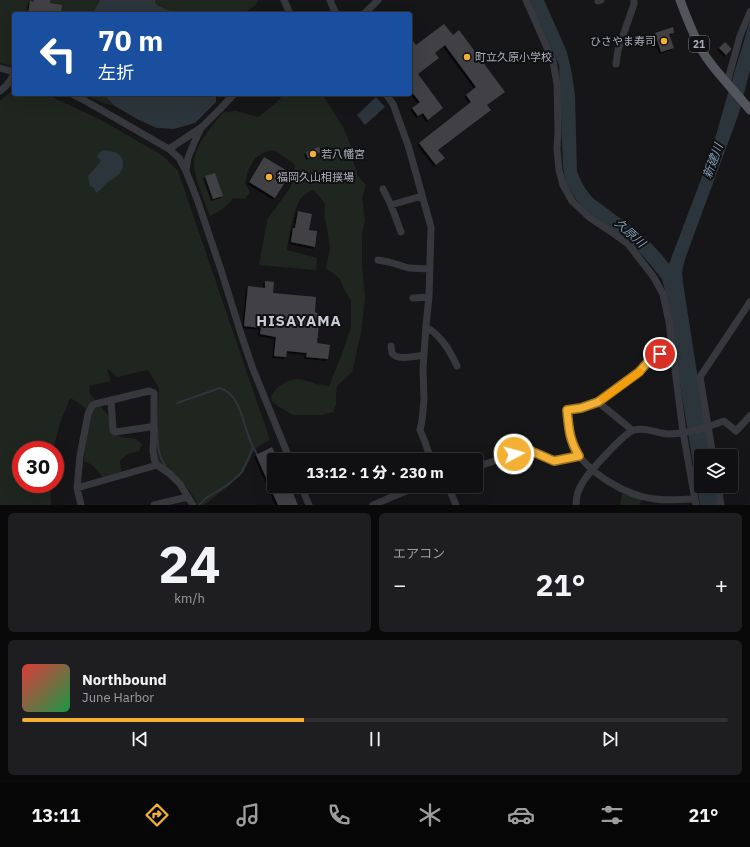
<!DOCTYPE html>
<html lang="ja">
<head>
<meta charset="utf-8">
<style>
  body { margin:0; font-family:"IBM Plex Sans","Noto Sans JP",sans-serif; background:#1e1e20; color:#f1f3f6; height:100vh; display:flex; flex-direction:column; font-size:15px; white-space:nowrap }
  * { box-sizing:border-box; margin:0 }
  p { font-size:13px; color:#9c9d9f }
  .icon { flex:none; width:22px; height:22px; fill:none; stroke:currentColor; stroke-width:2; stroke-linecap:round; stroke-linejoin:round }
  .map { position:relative; height:505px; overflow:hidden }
  .side { display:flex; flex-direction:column; gap:8px; padding:8px; background:#09090a; flex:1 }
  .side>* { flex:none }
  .banner { position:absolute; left:12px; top:12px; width:400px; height:84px; border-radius:4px; box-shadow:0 4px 16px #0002,0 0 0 1px #303032; background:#1a4fa0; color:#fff; overflow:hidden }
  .fabs { position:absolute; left:694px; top:449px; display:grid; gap:8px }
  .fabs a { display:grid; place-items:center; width:44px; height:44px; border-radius:4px; background:#101012; box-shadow:0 4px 16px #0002,0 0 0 1px #303032; font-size:20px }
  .speed { position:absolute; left:12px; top:441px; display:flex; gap:8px; font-size:20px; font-weight:700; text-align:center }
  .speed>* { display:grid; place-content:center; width:52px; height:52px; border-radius:50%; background:#101012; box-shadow:0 4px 16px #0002,0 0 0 1px #303032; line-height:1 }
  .speed .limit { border:6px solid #d22; background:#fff; color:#111 }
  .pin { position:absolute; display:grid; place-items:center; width:34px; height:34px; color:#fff; margin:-17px; border:2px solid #fff; border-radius:50%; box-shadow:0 1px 4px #0007 }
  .me { position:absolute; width:44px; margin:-22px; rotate:84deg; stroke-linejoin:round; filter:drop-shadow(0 0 3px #0008) }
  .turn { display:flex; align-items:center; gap:14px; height:84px; padding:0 20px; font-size:18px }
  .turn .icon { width:52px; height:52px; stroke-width:2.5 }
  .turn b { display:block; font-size:28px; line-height:34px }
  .big { font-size:30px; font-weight:800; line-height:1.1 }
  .side .widget { flex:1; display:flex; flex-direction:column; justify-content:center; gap:6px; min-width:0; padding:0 14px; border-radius:6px; background:#1e1e20 }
  .side .dial { align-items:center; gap:0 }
  .dial b { font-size:52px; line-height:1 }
  .song { display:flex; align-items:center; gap:12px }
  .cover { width:48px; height:48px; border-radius:6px; background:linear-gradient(135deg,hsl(0 70% 55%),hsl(140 70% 35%)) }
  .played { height:4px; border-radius:2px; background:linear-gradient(90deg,#f2b134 40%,#303032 40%) }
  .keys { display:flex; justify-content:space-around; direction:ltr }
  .heat { display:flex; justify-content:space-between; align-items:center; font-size:22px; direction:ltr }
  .side .tiles { flex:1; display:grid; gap:8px; grid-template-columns:1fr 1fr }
  .widget:last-child { grid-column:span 2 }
  .trip { position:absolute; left:267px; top:453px; width:216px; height:40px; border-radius:4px; background:#101012; box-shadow:0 4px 16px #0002,0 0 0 1px #303032; font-weight:800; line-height:40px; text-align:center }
  .menu { display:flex; height:64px; justify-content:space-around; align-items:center; background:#060607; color:#9c9d9f }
  .menu .icon { width:28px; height:28px }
  .menu .on { color:#f2b134 }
  .menu b { font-size:18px; color:#f1f3f6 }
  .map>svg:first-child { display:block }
  .green { fill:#1e261f }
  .water { fill:#2c353c }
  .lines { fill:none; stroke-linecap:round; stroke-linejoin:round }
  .stream { stroke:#2c353c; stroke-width:2 }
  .building { fill:#404145; filter:url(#shadow) }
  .minor { stroke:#37383d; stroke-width:7 }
  .major { stroke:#53555c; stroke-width:9 }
  .route-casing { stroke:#9d7322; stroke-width:10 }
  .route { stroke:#f2b134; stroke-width:7 }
  .slow { stroke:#f59e0b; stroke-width:7 }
  .poi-dot { fill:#f2b134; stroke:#111113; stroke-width:1.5 }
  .labels { text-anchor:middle; stroke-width:4; stroke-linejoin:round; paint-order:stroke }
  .shield { fill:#111113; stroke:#7b7e86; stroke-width:1 }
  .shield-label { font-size:10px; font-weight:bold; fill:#a8adb8 }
  .poi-label { font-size:11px; fill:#a8adb8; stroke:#111113; text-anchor:start }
  .water-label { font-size:12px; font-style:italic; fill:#7f9bb3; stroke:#111113 }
  .district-label { font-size:15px; font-weight:bold; letter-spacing:1px; fill:#c9ccd4; stroke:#111113 }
</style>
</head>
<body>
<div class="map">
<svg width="750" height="505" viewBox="0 0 750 505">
  <defs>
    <filter id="shadow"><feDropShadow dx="-2" dy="2" stdDeviation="0" flood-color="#0009"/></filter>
  </defs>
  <rect width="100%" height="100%" fill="#161618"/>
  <!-- green -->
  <path class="green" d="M0 0H100L94 11 93 14H14V67L0 63Z
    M155 0H258L256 5 242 14H208L203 12 185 14 169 11 156 4Z
    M14 89V94H46L103 121 163 156 178 171 270 440 254 449 250 460 241 474 230 485 204 505H198C188 484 178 478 160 466L156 449 159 388 148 370 117 377 107 368 111 381 89 386 90 394 109 416 112 431 121 437 136 439 142 444 139 451 127 454 120 461 121 472 111 476 103 477 92 465 84 461 85 450 90 413 79 403 70 398 60 423 53 450H21V484H50L51 505H0V101Z
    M83 94H103L115 106 106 104Z
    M285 94H322L343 127 353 151V161L358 176 366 185 362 197 365 220 362 234V264L365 298 361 333 352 372 337 386 336 394V405L333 412 322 415H293L279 407 272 401 271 396C278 385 290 377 304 380 308 381 312 383 316 384 320 385 324 385 329 386L342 354 351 327V300L345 291 339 278 326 268 330 249 326 222 324 218 325 204 314 190C310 192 306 193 303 196 294 204 289 237 287 250L317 258 316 270 259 265 267 220 290 188C294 179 296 173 294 164L277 152 270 150 263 153 255 158 248 171 245 183 250 192 245 199 233 198C228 207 219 211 210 216 205 203 193 174 194 162 195 145 213 124 224 112L236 111 258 117 270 108Z
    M622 493 642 500 639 505H620Z"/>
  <!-- water -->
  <path class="water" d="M100 0H155L156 4C166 10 175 14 186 13 194 13 201 12 208 14H93L94 11Z
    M530 0H544L567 52 572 74 575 96 577 171C581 182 585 189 593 198L645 237 661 254 669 264 711 153 726 100 750 21V70L739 113 685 259 682 272 683 283 710 456H701V486H715L718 505H700L687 427 666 294 662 279 649 263 630 242 591 214 583 207 575 198 566 184 563 166 559 65 532 6Z
    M103 94H216V102L195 123 174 129 157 128 139 120 115 106Z
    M376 97 385 107 365 125 357 115Z
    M104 150C108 151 113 151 117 153 125 157 125 169 118 175 115 178 111 180 108 182 103 186 102 190 96 193L94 188 90 186 88 176C91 173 100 163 101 160L97 157 99 153Z"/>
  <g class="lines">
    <!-- stream -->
    <path class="stream" d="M177 403 220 388C240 395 242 420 249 437 251 444 255 450 258 456
      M157 428C158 443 157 453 165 466
      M199 505 206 498 226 486 238 476 242 472 253 448"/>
  </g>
  <!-- building -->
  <path class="building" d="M34 0H50V3L62 5 61 14H28L30 1 34 2Z
    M444 24 453 35 459 30 505 92 487 105 491 110 438 150 445 158 436 165 419 143 471 102 466 95 476 87 445 45 435 53 439 58 418 74 443 108 428 120 423 113 418 116 412 108 420 102 410 90V37L416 45Z
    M673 27 674 33 669 34 674 48 661 52 655 33Z
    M725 42 731 48V50L726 55 719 48Z
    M319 147 322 152 308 158 306 152Z
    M264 157 291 173 275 198 249 182Z
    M215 173 223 196 213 199 205 176Z
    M298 211 312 214 309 230 317 231 315 247 291 242 293 228H295Z
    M265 281 274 282 273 293 316 297 315 312 320 315 317 343 330 345 328 359 306 357 307 353 287 351 286 357 274 356 276 337 260 334 261 328 244 326 248 286 265 288Z
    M272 447 278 460H274V486H290L298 505H278L256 455Z"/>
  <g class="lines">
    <!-- minor -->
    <path class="minor" d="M284 0 290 14
      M330 0 336 14
      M526 0 553 61 557 84 558 131 557 149 559 170 563 185 572 201 589 217 610 231 628 244 653 276 663 294 669 322 683 432 696 505
      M598 0V1L601 0
      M364 14 378 0
      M616 64 618 50 634 4V0
      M0 68 14 72
      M727 83 740 36 750 12
      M0 91 6 86 14 75
      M72 94 84 100 169 149 179 158 186 171 197 199 221 270 242 337 253 369 290 460
      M386 94 393 104 408 145 431 227 429 297 426 325 423 368 424 400 422 421 420 430 425 442 431 460
      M169 149 202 127 220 109 234 94
      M186 171 188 158 194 143 201 128
      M383 189 391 205 401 232
      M391 205 422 196
      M378 260 389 262 409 268 429 269
      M413 298 429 297
      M426 327C441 335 450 351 457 366
      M391 346C391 347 392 352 392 353 396 361 417 356 424 355
      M673 358 660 354 647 363 639 372 598 402 581 408 567 410C568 422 568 435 573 446 587 473 626 496 655 499 668 501 682 499 695 499
      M111 400 113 430 115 432 150 427 154 428
      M598 402 632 430
      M713 456 700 377 750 302
      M476 467 522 452 531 451 554 461 579 456
      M301 486 309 505
      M448 486 456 505
      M718 486 721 505
      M77 488 157 465
      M81 505 77 488 80 456 88 414 92 406 95 404 149 391 154 393V428L153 451 155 462 157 465 170 474 180 484 188 497
      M154 505 188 497 193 505
      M373 505 418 486
      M576 505C576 497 579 488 583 482 589 472 625 432 634 430 646 427 656 433 668 434 685 434 708 427 724 421L736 431 750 416"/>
    <!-- major -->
    <path class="major" d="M680 0C687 19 695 40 706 57 719 76 736 92 750 110"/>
  </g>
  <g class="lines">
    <defs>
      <path id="route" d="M514 454 522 452 531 451 554 461 579 456C569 439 569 429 567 410L581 408 598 402 639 372 647 363 660 354"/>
    </defs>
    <!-- route casing -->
    <use href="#route" class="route-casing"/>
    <!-- route -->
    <use href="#route" class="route"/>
    <!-- slow -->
    <path class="slow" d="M603 399 640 372"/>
  </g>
  <!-- markers -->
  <g class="poi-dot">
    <circle cx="664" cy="41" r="4"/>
    <circle cx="467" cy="57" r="4"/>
    <circle cx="313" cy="154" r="4"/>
    <circle cx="269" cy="177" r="4"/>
  </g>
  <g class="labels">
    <!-- shield labels -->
    <rect class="shield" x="689" y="36" width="20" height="16" rx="3"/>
    <g class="shield-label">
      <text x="699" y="48">21</text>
    </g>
    <!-- poi labels -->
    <g class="poi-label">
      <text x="656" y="45" text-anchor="end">ひさやま寿司</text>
      <text x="475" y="61">町立久原小学校</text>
      <text x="321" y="158">若八幡宮</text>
      <text x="277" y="181">福岡久山相撲場</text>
    </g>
    <!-- water labels -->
    <g class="water-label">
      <text transform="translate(713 161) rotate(-70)" y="4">新建川</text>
      <text transform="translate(630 233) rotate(42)" y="4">久原川</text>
    </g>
    <!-- district labels -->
    <g class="district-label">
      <text x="299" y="326">HISAYAMA</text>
    </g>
  </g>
</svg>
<div class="fabs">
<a><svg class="icon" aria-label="layers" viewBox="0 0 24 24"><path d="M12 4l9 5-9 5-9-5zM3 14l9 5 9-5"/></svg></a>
</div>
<div class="speed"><div class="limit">30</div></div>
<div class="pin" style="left:660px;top:354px;background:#d93025"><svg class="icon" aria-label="arrive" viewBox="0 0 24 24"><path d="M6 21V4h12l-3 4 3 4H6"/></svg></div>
<svg class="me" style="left:514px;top:454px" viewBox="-20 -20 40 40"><circle r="17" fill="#f2b134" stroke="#fff" stroke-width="3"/><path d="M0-11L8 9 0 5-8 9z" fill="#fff"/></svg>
<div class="trip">13:12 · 1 分 · 230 m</div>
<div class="banner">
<div class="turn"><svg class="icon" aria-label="left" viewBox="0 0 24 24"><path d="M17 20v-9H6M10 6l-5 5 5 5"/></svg><div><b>70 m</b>左折</div></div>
</div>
</div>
<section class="side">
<div class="tiles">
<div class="widget dial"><b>24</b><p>km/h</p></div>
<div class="widget"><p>エアコン</p>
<div class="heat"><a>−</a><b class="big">21°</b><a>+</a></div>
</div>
<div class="widget">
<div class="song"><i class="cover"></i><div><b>Northbound</b><p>June Harbor</p></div></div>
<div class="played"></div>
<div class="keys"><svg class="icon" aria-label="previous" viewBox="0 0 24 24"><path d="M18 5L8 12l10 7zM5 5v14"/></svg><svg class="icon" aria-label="pause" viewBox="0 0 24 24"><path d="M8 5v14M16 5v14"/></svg><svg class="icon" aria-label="next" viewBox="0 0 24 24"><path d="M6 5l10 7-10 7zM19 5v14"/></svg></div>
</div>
</div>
</section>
<nav class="menu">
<b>13:11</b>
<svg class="icon on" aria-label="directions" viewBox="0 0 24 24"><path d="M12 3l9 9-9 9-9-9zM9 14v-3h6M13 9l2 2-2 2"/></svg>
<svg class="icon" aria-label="music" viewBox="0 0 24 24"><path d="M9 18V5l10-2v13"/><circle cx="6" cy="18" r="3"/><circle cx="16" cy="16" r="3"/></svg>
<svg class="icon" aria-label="phone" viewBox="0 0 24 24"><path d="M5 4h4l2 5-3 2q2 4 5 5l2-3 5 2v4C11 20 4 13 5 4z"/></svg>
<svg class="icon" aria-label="climate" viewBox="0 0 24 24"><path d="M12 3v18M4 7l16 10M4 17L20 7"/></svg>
<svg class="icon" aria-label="car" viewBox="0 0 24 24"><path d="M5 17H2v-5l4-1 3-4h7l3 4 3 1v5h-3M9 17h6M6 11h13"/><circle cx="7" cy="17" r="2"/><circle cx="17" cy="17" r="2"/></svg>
<svg class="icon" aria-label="filters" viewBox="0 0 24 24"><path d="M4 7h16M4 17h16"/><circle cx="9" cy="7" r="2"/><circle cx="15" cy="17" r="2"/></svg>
<b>21°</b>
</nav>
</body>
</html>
